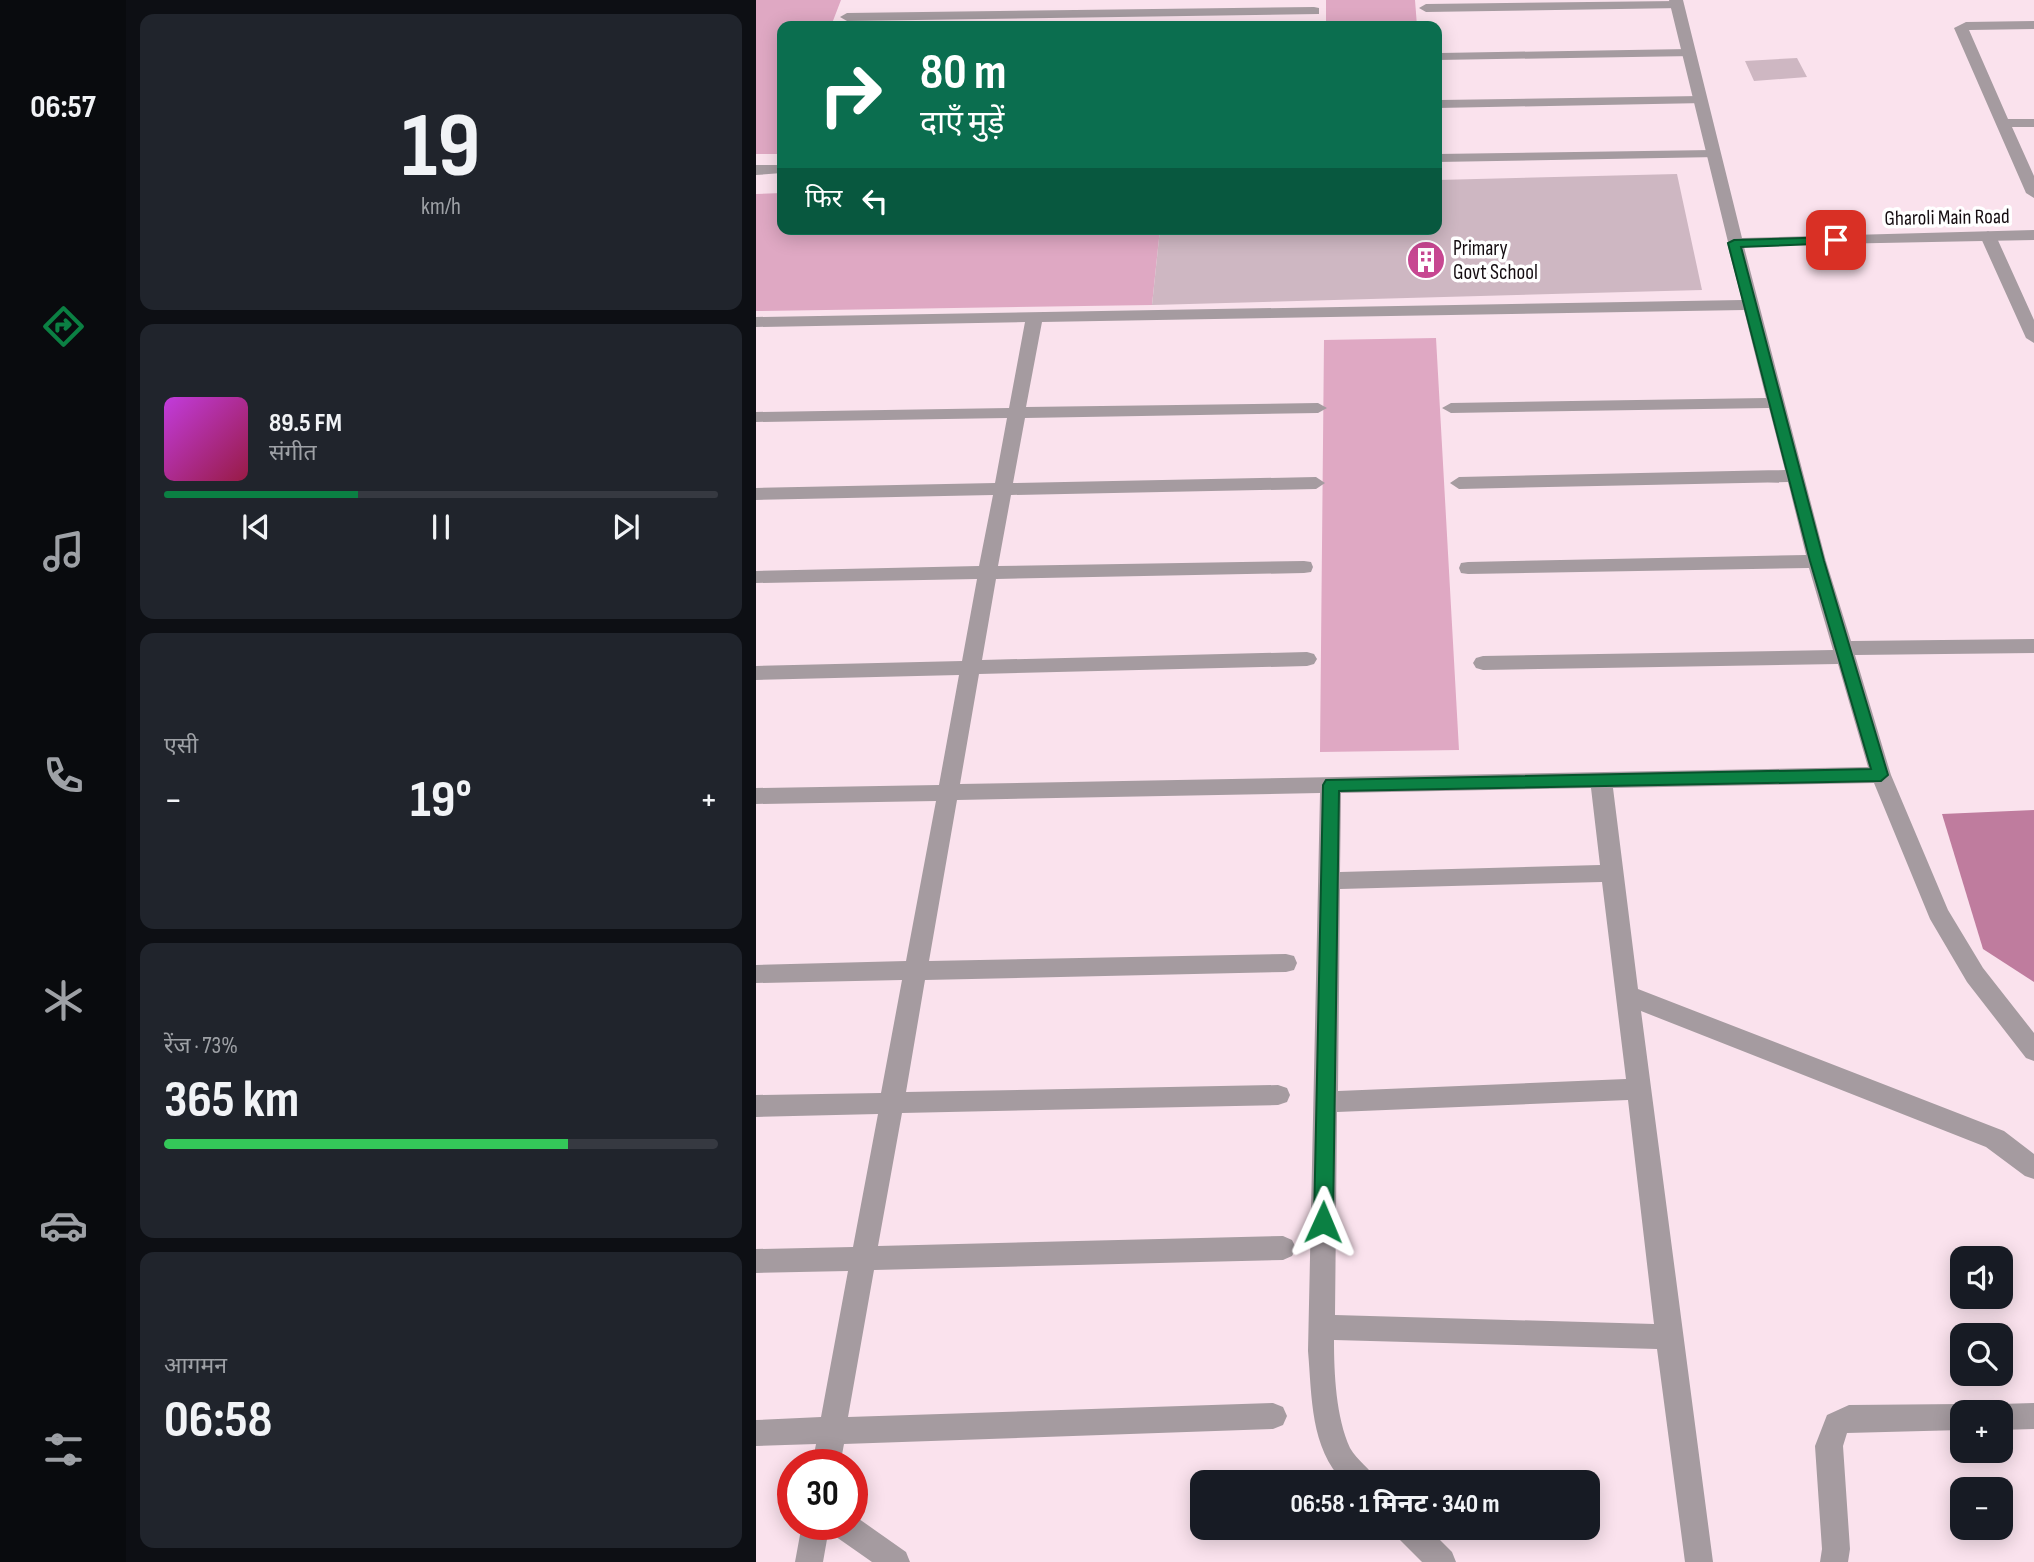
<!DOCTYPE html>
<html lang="hi">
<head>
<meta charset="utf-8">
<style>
  body { margin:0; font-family:"Sofia Sans Condensed","Noto Sans Devanagari",sans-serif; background:#20242c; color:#f1f3f6; height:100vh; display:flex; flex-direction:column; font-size:26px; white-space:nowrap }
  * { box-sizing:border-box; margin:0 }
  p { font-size:23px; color:#9ea1a6 }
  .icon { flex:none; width:38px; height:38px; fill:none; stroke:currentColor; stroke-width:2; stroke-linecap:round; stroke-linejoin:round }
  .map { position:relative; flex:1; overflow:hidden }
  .side { display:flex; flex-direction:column; gap:14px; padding:14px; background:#0d0f14; width:630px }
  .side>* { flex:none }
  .banner { position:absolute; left:21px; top:21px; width:665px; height:214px; border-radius:14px; box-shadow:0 4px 18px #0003; background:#0b6e4f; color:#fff; overflow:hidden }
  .controls { position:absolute; left:1194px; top:1246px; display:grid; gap:14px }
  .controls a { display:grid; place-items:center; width:63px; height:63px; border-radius:14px; background:#171b24; box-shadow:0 4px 18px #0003; font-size:35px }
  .speed { position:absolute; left:21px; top:1449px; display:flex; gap:14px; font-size:35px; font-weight:700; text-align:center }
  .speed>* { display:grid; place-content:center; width:91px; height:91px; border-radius:50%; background:#171b24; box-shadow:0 4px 18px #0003; line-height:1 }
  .speed .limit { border:10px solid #d22; background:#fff; color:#111 }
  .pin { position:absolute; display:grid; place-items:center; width:60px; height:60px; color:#fff; margin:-30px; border-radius:14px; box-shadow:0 4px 10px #0006 }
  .me { position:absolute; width:77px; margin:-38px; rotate:1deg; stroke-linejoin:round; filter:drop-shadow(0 0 5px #0008) }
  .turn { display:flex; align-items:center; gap:24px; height:147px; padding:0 28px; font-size:32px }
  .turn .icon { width:91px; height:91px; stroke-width:2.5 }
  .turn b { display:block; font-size:49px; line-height:60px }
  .then { display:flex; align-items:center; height:66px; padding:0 28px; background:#0003; gap:14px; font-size:26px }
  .big { font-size:52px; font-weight:700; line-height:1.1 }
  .side .widget { flex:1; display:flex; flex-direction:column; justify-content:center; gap:10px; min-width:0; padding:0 24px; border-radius:14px; background:#20242c }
  .side .dial { align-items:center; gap:0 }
  .dial b { font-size:91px; line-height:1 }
  .song { display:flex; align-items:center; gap:21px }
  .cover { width:84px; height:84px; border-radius:10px; background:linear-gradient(135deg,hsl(290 70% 55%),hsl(340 70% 35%)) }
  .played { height:7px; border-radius:4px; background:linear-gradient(90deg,#0b8043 35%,#363941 35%) }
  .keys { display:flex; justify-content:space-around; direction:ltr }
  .heat { display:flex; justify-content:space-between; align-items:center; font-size:38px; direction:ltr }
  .charge { height:10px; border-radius:5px; background:linear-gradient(90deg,#34c759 73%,#363941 0) }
  .trip { position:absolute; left:434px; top:1470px; width:410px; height:70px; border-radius:14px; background:#171b24; box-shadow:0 4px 18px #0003; font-weight:700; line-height:70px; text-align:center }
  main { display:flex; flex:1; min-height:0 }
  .menu { display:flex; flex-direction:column; width:126px; justify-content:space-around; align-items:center; background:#090b0e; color:#9ea1a6 }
  .menu .icon { width:49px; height:49px }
  .menu .selected { color:#0b8043 }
  .menu b { font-size:32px; color:#f1f3f6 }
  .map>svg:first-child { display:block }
  .green { fill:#dfa8c3 }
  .water { fill:#bf7c9e }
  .building { fill:#ceb7c2 }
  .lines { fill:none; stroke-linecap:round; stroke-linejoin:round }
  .minor { fill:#a59ba0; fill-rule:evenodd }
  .tertiary { fill:#a59ba0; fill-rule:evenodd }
  .route { fill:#0b8043; stroke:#07532c; stroke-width:2 }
  .labels { text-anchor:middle; stroke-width:7; stroke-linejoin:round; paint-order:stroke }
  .far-street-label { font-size:21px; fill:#150d11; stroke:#fff }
  .far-poi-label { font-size:21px; fill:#150d11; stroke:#fff; text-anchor:start }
</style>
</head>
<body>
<main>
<nav class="menu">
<b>06:57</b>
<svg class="icon selected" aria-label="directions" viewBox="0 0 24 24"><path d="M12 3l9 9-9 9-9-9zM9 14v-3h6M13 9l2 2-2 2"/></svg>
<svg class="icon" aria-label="music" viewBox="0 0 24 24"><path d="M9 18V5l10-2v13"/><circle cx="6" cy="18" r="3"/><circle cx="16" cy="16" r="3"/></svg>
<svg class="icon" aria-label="phone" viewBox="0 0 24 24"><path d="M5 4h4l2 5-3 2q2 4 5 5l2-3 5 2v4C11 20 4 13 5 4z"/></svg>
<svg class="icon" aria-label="climate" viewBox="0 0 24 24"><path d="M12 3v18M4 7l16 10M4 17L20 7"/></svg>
<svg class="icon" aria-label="car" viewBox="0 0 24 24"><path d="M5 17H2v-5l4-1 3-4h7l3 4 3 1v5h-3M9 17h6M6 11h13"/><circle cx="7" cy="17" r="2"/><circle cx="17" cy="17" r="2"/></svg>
<svg class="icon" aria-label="filters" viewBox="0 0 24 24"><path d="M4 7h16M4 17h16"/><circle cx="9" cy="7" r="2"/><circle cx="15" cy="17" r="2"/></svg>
</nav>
<section class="side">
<div class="widget dial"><b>19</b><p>km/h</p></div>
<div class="widget">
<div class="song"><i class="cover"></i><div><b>89.5 FM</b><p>संगीत</p></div></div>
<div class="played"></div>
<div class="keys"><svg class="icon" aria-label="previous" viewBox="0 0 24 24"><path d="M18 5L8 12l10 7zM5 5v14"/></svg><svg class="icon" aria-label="pause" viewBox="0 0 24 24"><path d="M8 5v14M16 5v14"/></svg><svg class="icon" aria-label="next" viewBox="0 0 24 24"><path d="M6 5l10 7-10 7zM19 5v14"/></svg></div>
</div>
<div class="widget"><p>एसी</p>
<div class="heat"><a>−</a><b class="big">19°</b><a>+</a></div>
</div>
<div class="widget"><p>रेंज · 73%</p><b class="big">365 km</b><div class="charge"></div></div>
<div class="widget"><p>आगमन</p><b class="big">06:58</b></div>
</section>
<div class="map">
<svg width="1278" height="1562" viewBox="0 0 1278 1562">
  <rect width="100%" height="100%" fill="#fae2ed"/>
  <!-- green -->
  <path class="green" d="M0 0H85L75 26H26V154H0Z
    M570 0H659L661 26H570Z
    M26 193V229H404L396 305 0 311V194Z
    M680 338 703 750 564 752 568 340Z"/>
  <!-- water -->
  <path class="water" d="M1278 810V982L1227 949 1186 814Z"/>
  <!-- building -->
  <path class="building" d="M1041 58 1051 77 998 81 989 61Z
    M921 174 946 290 396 305 404 229H681V180Z"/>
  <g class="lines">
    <!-- minor -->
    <path class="minor" d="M921 1 928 5 926 8 670 12 663 8 670 4Z
      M558 7 563 8V14L91 21 84 17 91 13Z
      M1278 21V29L1213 30 1252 119H1278V127H1256L1278 176V198L1270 193 1198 28 1210 22Z
      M933 49 940 53 938 56 681 60V54L684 53Z
      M944 96 949 97V103L681 108V100H684Z
      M957 150 962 151 964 154 962 157 681 162V154Z
      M0 165H26V173L0 175Z
      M1232 231 1240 236 1278 320V343L1270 338 1224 236Z
      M979 238 987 243 1070 561 1095 641 1278 639V653L1099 655 1135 775 1192 910 1227 968 1278 1033V1061L1270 1058 1211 982 1174 919 1118 783 857 788 882 989 1248 1131 1278 1154V1179L1269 1176 1230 1147 885 1011 957 1562H929L901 1349 578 1340C578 1374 580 1417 594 1448 601 1461 615 1468 621 1482H588C554 1448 556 1396 552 1351L564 793 201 800 173 961 530 954 538 956 541 963 538 970 530 972 169 980 150 1092 522 1085 531 1088 534 1095 531 1102 522 1105 146 1113 122 1246 527 1236 536 1240 540 1248 536 1256 527 1260 118 1270 92 1417 517 1403 527 1407 531 1416 527 1425 517 1429 88 1444 84 1465H56L60 1444 0 1446V1420L65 1417 92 1271 0 1273V1249L97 1247 122 1114 0 1117V1095L125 1093 146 980 0 983V965L150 961 180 801 0 804V788L183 785 203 675 0 680V666L206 661 221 579 0 583V571L223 566 237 495 0 500V488L239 483 251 418 0 422V412L253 408 269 322 0 327V317L986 300 971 243ZM988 310 1010 398 695 403 686 408 695 413 1013 408 1029 470 703 477 694 483 703 489 1032 482 1050 555 712 562 705 563 703 568 705 573 712 574 1053 568 1077 650 727 656 720 658 717 663 720 668 727 670 1082 664 1112 767 204 784 223 674 551 666 558 664 561 659 558 654 551 652 226 660 240 579 548 573 555 572 557 567 555 562 548 561 242 566 255 495 560 489 569 483 560 477 257 483 269 418 562 413 571 408 562 403 270 407 286 322ZM835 788 844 865 584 872 585 793ZM846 882 870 1079 582 1091 584 889ZM872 1100 898 1324 579 1315 581 1112Z
      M1278 1403V1429L1244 1430V1412H1232L1234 1408 1244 1404Z
      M1206 1404 1216 1408 1218 1412H1206V1430L1091 1433 1087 1446 1094 1549 1092 1562H1064L1066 1549 1059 1446 1071 1415 1093 1405Z
      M96 1514 150 1552 154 1562H116L76 1534 73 1528 67 1562H39L46 1524H96Z
      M638 1528H672L696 1552 700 1562H666L642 1538Z"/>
    <!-- tertiary -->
    <path class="tertiary" d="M913 0H927L986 238 1278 230V240L973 246Z"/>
  </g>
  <!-- route -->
  <path class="route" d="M1080 237 1086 240 1084 243 985 247 1068 561 1132 775 1125 781 583 791 577 1222 574 1228 567 1230 561 1228 558 1222 567 785 570 780 1115 769 1054 561 972 243 978 240Z"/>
  <!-- icons -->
  <defs>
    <symbol id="building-disc" viewBox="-11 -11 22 22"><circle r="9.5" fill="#c74791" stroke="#fff"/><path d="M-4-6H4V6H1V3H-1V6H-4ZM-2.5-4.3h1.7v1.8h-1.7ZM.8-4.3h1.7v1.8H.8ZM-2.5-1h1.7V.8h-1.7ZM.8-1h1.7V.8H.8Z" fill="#fff"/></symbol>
  </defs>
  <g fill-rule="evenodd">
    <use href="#building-disc" x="648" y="238" width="44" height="44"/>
  </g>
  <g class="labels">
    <!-- far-street labels -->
    <g class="far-street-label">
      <text transform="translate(1191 217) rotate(-1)" y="7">Gharoli Main Road</text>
    </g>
    <!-- far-poi labels -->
    <g class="far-poi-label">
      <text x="697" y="255">Primary<tspan x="697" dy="24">Govt School</tspan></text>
    </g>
  </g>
</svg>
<div class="controls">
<a><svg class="icon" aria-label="sound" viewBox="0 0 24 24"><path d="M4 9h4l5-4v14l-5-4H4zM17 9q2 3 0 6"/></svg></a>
<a><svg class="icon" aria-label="search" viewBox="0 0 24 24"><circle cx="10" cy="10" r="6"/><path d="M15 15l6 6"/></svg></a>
<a>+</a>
<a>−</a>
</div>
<div class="speed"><div class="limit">30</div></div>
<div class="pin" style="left:1080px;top:240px;background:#d93025"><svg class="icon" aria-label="arrive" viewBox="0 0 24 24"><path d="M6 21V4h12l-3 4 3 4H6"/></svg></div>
<svg class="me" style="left:567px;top:1222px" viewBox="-20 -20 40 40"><path d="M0-17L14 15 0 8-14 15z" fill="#0b8043" stroke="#fff" stroke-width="4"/></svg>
<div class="trip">06:58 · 1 मिनट · 340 m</div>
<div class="banner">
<div class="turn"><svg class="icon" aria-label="right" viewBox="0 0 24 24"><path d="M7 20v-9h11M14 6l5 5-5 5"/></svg><div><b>80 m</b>दाएँ मुड़ें</div></div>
<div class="then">फिर<svg class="icon" aria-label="left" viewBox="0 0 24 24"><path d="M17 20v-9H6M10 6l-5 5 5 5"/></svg></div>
</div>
</div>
</main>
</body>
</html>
